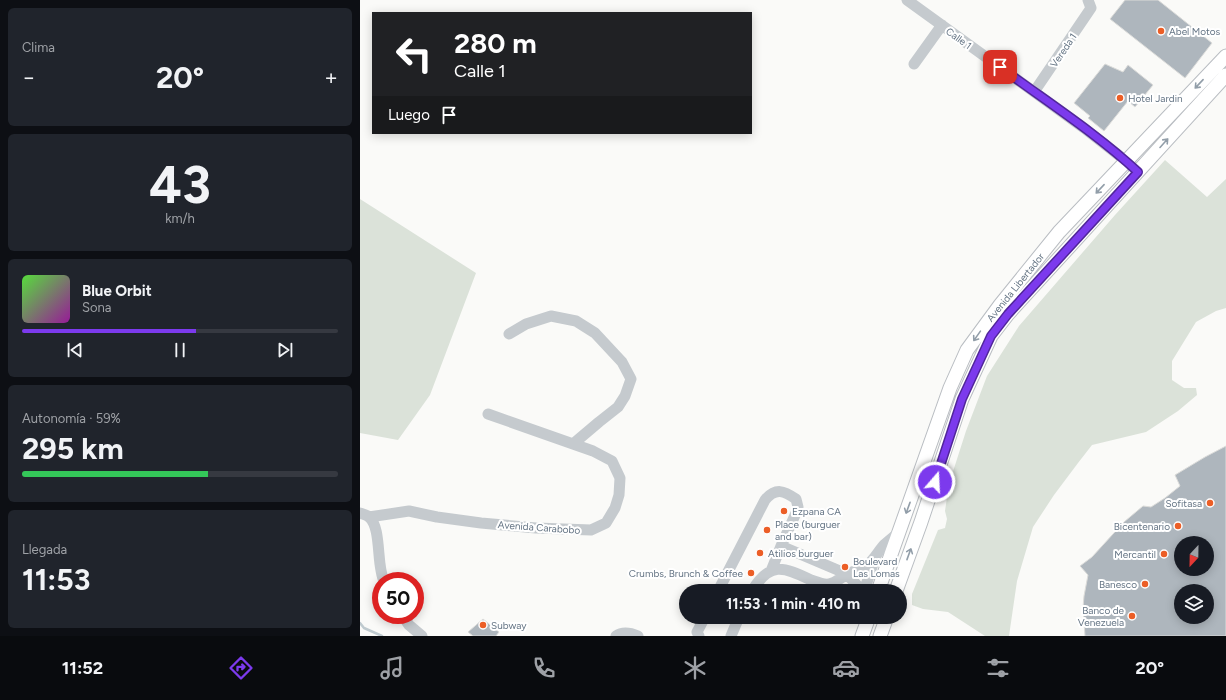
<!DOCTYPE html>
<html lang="es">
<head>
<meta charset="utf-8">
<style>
  body { margin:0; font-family:Figtree,sans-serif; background:#20242c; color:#f1f3f6; height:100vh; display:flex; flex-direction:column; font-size:15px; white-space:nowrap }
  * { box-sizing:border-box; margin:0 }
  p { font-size:13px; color:#9ea1a6 }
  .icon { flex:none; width:22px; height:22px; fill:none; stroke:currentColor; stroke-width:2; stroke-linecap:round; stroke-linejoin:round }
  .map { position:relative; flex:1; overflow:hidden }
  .drawer { display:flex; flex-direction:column; gap:8px; padding:8px; background:#0d0f14; width:360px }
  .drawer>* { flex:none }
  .banner { position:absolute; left:12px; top:12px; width:380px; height:122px; border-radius:0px; box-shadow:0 2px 10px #0003; background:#202124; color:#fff; overflow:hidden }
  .needle { width:26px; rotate:202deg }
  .fabs { position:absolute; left:814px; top:536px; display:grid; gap:8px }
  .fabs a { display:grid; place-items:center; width:40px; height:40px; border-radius:50%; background:#171b24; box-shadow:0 2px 10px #0003; font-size:20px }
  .speed { position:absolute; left:12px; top:572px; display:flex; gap:8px; font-size:20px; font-weight:700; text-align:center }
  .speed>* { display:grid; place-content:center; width:52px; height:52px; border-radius:50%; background:#171b24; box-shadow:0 2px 10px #0003; line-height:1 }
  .speed .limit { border:6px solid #d22; background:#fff; color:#111 }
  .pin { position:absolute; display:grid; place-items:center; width:34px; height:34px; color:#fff; margin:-17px; border-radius:8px; box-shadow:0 2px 6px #0006 }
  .me { position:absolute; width:44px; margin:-22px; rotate:19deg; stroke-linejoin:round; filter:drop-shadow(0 0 3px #0008) }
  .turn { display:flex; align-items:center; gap:14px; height:84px; padding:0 16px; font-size:18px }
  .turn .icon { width:52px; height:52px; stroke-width:2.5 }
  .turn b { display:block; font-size:28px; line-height:34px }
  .then { display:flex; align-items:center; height:38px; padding:0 16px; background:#0003; gap:8px; font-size:15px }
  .big { font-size:30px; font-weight:700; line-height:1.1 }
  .drawer .card { flex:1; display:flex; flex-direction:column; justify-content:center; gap:6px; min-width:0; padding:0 14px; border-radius:6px; background:#20242c }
  .drawer .dial { align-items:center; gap:0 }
  .dial b { font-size:52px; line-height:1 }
  .song { display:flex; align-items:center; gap:12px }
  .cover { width:48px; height:48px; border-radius:6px; background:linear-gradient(135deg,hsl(110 70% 55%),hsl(300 70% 35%)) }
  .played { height:4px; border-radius:2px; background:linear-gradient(90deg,#7c3aed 55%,#363941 55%) }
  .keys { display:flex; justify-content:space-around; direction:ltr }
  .heat { display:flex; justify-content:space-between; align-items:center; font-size:22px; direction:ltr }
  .charge { height:6px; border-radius:3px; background:linear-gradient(90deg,#34c759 59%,#363941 0) }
  .trip { position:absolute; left:319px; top:584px; width:228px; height:40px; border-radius:20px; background:#171b24; box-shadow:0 2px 10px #0003; font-weight:700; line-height:40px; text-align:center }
  .tab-bar { display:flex; height:64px; justify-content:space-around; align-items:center; background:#090b0e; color:#9ea1a6 }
  .tab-bar .icon { width:28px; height:28px }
  .tab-bar .on { color:#7c3aed }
  .tab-bar b { font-size:18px; color:#f1f3f6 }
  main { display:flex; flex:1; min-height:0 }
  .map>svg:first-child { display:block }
  .green { fill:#dbe2d9 }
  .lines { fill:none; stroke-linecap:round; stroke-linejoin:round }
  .stream { stroke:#bfcacf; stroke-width:2.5 }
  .building { fill:#aeb6bd; stroke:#dcdcda; fill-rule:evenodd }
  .major-casing { stroke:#b9bdc2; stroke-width:15 }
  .minor { stroke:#c5cace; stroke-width:11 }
  .major { stroke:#fff; stroke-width:13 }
  .oneway { stroke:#929ea9 }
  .route-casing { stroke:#51269a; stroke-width:10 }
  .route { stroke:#7c3aed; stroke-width:7 }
  .poi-dot { fill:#ec5e26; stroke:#fff; stroke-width:1.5 }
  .labels { text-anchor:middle; stroke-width:4; stroke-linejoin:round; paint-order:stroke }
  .poi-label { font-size:10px; fill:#647484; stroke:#fff; text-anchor:start }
  .street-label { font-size:10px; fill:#647484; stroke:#fff }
</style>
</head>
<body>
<main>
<section class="drawer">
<div class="card"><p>Clima</p>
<div class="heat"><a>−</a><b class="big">20°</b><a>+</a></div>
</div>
<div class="card dial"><b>43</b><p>km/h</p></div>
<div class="card">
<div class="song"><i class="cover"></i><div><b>Blue Orbit</b><p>Sona</p></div></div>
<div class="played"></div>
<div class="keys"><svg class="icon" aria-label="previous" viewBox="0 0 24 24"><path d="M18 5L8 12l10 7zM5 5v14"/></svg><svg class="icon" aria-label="pause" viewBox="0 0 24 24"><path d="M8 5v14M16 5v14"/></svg><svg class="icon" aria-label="next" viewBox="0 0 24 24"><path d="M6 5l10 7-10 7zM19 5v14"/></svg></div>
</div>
<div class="card"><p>Autonomía · 59%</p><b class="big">295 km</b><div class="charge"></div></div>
<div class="card"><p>Llegada</p><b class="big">11:53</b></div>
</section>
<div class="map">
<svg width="866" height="636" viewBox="0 0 866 636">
  <rect width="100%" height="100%" fill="#fafaf8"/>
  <!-- green -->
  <path class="green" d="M805 160 847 197 866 179V308L856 311 836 322 812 361V380L824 388H836L837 395 818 411 786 432 732 445 718 463 694 495 673 527 657 581 649 636H625L588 612 563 609 552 605V594L578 530 585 528 587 519 585 511 589 484 606 431 627 376 659 326 755 215Z
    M0 199 116 273 70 395 38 440 0 433Z"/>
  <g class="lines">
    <!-- stream -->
    <path class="stream" d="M0 623 4 628 22 636"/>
  </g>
  <!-- building -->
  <path class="building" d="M765 0H798L852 43 825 78 750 19Z
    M745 64 763 72 768 65 793 85 775 107 768 101 744 131 728 118 730 116 714 103Z
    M866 446V636H725L723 608 724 596 728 575 720 566 732 557 764 522 783 506 791 507 805 498 820 486 815 475 845 457ZM821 543H847V569H821ZM821 591H847V617H821Z
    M123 619 139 632 136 636H113L108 632Z"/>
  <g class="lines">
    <defs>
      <path id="major" d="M518 591 590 388 607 350 640 305 699 232 866 56
        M536 591 561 522 602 399 631 336 648 314 866 75
        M502 636 509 617
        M520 636 527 617"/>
    </defs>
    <!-- major casing -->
    <use href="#major" class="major-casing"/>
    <!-- minor -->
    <path class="minor" d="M547 0 724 128 766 161 778 172
      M554 64 582 25
      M674 92 731 8 728 0
      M149 334 166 324 191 316 216 321 235 333 262 362 271 379 265 396 258 407 239 422 213 444
      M0 513C2 514 7 515 9 517 22 528 16 565 24 581
      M9 517 49 511 77 517 121 523 176 528 231 530 246 523 255 508 259 495 260 478 252 461 233 451 128 414
      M411 571 421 546
      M358 591 405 500C416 487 424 491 436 499L438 507 436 513 421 546 487 574 502 591
      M392 591C410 561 423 567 451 580 457 582 463 585 469 584 476 583 481 577 488 574 493 571 500 570 505 567 514 561 518 551 525 544 530 540 535 536 539 532
      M504 591 515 558
      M42 615 49 625 62 636
      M256 636C263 631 271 633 278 636
      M339 636 337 632 345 617
      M371 636 379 617"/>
    <!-- major -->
    <use href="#major" class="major"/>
  </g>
  <!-- one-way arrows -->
  <defs><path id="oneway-shaft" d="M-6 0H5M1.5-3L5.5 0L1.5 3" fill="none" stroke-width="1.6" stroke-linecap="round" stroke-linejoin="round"/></defs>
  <g class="oneway">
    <use href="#oneway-shaft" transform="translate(839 84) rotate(133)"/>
    <use href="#oneway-shaft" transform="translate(804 143) rotate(-48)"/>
    <use href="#oneway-shaft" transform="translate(740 189) rotate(133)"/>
    <use href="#oneway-shaft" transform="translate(617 336) rotate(125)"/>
    <use href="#oneway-shaft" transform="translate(548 508) rotate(110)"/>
    <use href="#oneway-shaft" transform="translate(549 554) rotate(-70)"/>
  </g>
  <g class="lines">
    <defs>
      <path id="route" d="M575 482 602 399 608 386 631 336 648 314 778 172C736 133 686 101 640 67"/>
    </defs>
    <!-- route casing -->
    <use href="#route" class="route-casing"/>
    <!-- route -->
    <use href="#route" class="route"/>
  </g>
  <!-- markers -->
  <g class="poi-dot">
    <circle cx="801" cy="31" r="4"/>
    <circle cx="760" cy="98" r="4"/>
    <circle cx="850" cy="503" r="4"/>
    <circle cx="424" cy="511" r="4"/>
    <circle cx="818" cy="526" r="4"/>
    <circle cx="407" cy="530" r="4"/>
    <circle cx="400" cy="553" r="4"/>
    <circle cx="804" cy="554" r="4"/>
    <circle cx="485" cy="567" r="4"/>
    <circle cx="391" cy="573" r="4"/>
    <circle cx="785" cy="584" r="4"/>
    <circle cx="772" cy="616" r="4"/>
    <circle cx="123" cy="625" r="4"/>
  </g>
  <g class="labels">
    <!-- poi labels -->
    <g class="poi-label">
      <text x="809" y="35">Abel Motos</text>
      <text x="768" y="102">Hotel Jardin</text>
      <text x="842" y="507" text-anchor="end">Sofitasa</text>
      <text x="432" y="515">Ezpana CA</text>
      <text x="415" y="528">Place (burguer<tspan x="415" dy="12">and bar)</tspan></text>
      <text x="810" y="530" text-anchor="end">Bicentenario</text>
      <text x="408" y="557">Atilios burguer</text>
      <text x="796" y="558" text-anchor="end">Mercantil</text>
      <text x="493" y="565">Boulevard<tspan x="493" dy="12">Las Lomas</tspan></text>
      <text x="383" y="577" text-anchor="end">Crumbs, Brunch &amp; Coffee</text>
      <text x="777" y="588" text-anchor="end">Banesco</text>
      <text x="764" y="614" text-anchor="end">Banco de<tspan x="764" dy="12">Venezuela</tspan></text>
      <text x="131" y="629">Subway</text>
    </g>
    <!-- street labels -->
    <g class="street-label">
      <text transform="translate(599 38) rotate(36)" y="4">Calle 1</text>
      <text transform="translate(703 50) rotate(-56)" y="4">Vereda 1</text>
      <text transform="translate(655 287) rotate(-51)" y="4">Avenida Libertador</text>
      <text transform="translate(179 527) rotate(4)" y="4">Avenida Carabobo</text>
    </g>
  </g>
</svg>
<div class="fabs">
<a><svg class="needle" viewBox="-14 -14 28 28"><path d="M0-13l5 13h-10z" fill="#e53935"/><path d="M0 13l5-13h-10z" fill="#9ea1a6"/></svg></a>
<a><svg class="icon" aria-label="layers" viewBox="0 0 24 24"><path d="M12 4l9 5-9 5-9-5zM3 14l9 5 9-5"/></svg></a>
</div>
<div class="speed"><div class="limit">50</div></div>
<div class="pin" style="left:640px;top:67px;background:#d93025"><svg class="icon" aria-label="arrive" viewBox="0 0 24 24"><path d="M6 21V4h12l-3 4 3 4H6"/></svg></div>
<svg class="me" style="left:575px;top:482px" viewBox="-20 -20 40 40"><circle r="17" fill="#7c3aed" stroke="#fff" stroke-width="3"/><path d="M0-11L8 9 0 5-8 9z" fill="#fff"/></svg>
<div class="trip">11:53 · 1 min · 410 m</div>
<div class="banner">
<div class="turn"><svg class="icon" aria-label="left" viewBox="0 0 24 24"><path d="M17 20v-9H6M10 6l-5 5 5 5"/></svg><div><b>280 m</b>Calle 1</div></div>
<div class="then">Luego<svg class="icon" aria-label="arrive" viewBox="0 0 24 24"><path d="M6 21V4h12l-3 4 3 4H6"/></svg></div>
</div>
</div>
</main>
<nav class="tab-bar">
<b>11:52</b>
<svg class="icon on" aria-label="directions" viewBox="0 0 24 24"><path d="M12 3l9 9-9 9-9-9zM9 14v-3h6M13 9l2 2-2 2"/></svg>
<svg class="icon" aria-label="music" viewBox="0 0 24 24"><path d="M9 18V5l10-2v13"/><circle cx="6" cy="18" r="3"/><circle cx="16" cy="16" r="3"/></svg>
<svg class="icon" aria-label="phone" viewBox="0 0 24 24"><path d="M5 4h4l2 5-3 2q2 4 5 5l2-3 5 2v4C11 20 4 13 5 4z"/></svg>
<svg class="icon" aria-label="climate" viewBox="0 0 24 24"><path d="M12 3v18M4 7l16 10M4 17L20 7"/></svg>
<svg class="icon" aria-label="car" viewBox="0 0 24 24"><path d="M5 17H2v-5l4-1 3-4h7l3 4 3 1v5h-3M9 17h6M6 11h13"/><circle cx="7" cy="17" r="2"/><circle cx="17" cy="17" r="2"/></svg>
<svg class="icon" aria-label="filters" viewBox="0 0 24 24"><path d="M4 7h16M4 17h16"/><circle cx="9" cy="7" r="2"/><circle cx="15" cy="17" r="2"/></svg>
<b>20°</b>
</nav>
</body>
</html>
